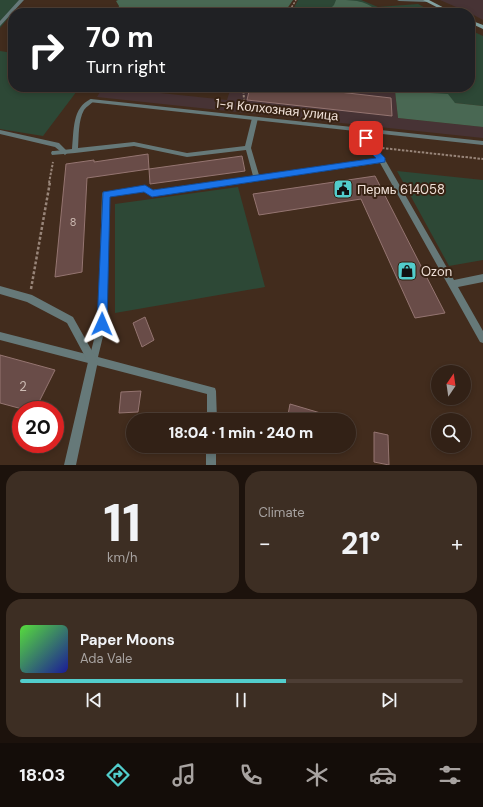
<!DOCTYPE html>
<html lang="en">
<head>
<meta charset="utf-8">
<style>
  body { margin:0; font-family:"DM Sans",sans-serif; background:#3d2e23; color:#f1f3f6; height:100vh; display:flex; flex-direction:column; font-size:15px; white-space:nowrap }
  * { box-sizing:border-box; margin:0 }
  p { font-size:13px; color:#a8a3a1 }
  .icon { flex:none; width:22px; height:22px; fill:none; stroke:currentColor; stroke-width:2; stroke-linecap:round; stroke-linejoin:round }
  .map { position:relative; height:465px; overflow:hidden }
  .drawer { display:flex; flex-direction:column; gap:6px; padding:6px; background:#1c120c; flex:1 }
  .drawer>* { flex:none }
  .hud { position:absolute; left:8px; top:8px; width:467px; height:84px; border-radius:16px; box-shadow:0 2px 6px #0003,0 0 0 1px #4d3e35; background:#202124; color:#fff; overflow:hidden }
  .needle { width:26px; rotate:13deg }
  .fabs { position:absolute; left:431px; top:365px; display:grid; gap:8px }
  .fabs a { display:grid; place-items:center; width:40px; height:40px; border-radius:50%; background:#322116; box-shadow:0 2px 6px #0003,0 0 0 1px #4d3e35; font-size:20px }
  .speed { position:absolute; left:12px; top:401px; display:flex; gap:8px; font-size:20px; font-weight:700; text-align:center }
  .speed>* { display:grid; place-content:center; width:52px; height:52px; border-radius:50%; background:#322116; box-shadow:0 2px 6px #0003,0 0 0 1px #4d3e35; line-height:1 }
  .speed .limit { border:6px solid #d22; background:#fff; color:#111 }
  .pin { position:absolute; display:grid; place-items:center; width:34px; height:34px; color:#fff; margin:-17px; border-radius:8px; box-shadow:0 2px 6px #0006 }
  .me { position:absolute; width:44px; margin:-22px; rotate:1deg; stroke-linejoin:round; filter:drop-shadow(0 0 3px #0008) }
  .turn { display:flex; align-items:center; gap:14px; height:84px; padding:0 12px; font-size:18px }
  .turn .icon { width:52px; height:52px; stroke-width:2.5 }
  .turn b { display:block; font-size:28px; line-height:34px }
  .big { font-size:30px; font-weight:800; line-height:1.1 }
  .drawer .tile { flex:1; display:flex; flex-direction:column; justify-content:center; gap:6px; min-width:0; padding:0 14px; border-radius:16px; background:#3d2e23 }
  .drawer .dial { align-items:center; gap:0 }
  .dial b { font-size:52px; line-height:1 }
  .song { display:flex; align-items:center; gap:12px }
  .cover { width:48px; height:48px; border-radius:6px; background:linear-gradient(135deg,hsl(110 70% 55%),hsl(240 70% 35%)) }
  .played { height:4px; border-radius:2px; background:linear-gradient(90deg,#52cdcc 60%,#4d3e35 60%) }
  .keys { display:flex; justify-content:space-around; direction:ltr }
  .heat { display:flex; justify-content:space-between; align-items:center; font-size:22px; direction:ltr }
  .drawer .tiles { flex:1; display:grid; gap:6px; grid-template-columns:1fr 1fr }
  .tile:last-child { grid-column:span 2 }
  .trip { position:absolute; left:126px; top:413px; width:230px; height:40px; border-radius:20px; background:#322116; box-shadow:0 2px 6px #0003,0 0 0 1px #4d3e35; font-weight:800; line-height:40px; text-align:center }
  .tab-bar { display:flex; height:64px; justify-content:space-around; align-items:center; background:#140d09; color:#a8a3a1 }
  .tab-bar .icon { width:28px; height:28px }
  .tab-bar .selected { color:#52cdcc }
  .tab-bar b { font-size:18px; color:#f1f3f6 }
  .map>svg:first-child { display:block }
  .industrial { fill:#473335 }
  .green { fill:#2d4836 }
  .forest { fill:#496853 }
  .building { fill:#694c48; stroke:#957571 }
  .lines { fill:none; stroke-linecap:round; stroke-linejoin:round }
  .path-far2 { stroke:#988579; stroke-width:1.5; stroke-dasharray:2 1.5; stroke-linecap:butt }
  .path-far1 { stroke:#988579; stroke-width:2; stroke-dasharray:2.5 1.5; stroke-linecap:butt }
  .path { stroke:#988579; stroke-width:2.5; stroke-dasharray:3 2; stroke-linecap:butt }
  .lane { fill:#667979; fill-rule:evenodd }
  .street { fill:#667979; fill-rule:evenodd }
  .secondary { fill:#83a2a1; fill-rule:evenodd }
  .route { fill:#1a73e8; stroke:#114b97 }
  .labels { text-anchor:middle; stroke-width:4; stroke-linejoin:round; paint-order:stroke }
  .number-label { font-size:11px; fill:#cebcb4 }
  .street-label { font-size:13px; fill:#f0e1d8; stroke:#372213 }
  .poi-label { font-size:13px; fill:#f0e1d8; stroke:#372213; text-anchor:start }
  .near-number-label { font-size:13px; fill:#cebcb4 }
</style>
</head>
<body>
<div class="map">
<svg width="483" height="465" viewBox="0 0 483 465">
  <rect width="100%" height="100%" fill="#422c1d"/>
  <!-- industrial -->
  <path class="industrial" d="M440 0H483V20L470 13Z
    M103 87 227 100 231 87H344L395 92 398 118 483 127V138L97 97Z"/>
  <!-- green -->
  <path class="green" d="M0 0H23L0 28Z
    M298 0H361L378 7 418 4 435 13H291Z
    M470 30 483 36V106L455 103 396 91 344 87H470Z
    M0 51 13 53V87H80L43 136 0 129Z
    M397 171 483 180V260L449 266Z
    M238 187 265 287 115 313V204Z"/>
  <!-- forest -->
  <path class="forest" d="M118 0H293L284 13H117L119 6 116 1Z
    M336 0C354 0 367 0 379 13H326L334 5Z
    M395 91 448 94 455 103 483 106V127L398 118Z"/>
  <!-- building -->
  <path class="building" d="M250 87H296L391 98 392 116 247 100Z
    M148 154 149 169 87 178 82 272 55 277 66 164 94 160V162Z
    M242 156 245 171 150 184 149 169Z
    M375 176 445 313 415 318 361 199 259 215 253 194Z
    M145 317 154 340 142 347 133 323Z
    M0 355 55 370 35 410H26L0 403Z
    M141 391 138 412 119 413 121 392Z
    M290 404 334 417 333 420H287Z
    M374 432 388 435 389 465 374 462Z"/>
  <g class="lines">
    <!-- path-far2 -->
    <path class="path-far2" d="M288 13 296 0"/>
    <!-- path-far1 -->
    <path class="path-far1" d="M243 87 245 110
      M382 148 483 159
      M49 183 53 162"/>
    <!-- path -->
    <path class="path" d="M31 289 50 182"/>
    <!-- lane -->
    <path class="lane" d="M397 0H428L429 1 427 2 399 1Z
      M91 99 94 101C91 104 87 106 84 110 78 121 79 136 78 148L134 142 187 153 245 146 252 118 253 117H257L258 118 251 148 259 175 377 158 367 148 359 130 362 128 364 129 371 145 384 158 454 280 483 274V282L458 287 483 331V343L480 342 380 163 152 196 144 192 108 196 106 324 98 357 215 388 216 391 217 420H207V394L0 340V332L90 355 98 324 102 194 103 192 145 186 153 190 253 176 246 150 187 157 134 146 75 153 52 155 51 153 52 151H54L72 149C74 131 72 107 91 99Z
      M206 446H216V465H206Z"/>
    <!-- street -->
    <path class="street" d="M19 0H24L0 26V21Z
      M91 99 483 141V145L89 102V100Z
      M0 130 59 143 68 152 65 155 55 147 0 134Z
      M0 286 32 295 73 317 96 358 98 361 76 465H64L88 362 67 323 27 302 0 294Z"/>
    <!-- secondary -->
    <path class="secondary" d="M423 0H429L454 13H448Z
      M470 20 483 25V29L470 23Z"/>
  </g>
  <!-- route -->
  <path class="route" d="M366 135 368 136 372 144 385 158V162L152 197 144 192 110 197 107 324 106 328 102 330 98 328 97 324 103 192 145 185 153 190 376 158 366 148 362 138Z"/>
  <!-- icons -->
  <defs>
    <symbol id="civic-square" viewBox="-11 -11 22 22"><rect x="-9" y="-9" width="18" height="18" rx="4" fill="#52cdcc" stroke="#372213"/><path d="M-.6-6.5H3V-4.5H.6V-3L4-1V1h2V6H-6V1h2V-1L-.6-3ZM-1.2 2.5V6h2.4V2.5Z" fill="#111"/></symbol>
    <symbol id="shop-square" viewBox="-11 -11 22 22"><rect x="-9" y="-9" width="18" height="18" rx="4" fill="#52cdcc" stroke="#372213"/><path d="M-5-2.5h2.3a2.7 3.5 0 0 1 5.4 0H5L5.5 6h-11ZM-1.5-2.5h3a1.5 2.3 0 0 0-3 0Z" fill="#111"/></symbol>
  </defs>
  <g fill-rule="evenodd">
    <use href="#civic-square" x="332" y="178" width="22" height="22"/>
    <use href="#shop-square" x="396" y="260" width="22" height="22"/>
  </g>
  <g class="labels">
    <!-- number labels -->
    <g class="number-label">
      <text x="73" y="226">8</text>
    </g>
    <!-- street labels -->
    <g class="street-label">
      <text transform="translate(277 109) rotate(6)" y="5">1-я Колхозная улица</text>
    </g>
    <!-- poi labels -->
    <g class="poi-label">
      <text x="357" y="194">Пермь 614058</text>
      <text x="421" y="276">Ozon</text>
    </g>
    <!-- near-number labels -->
    <g class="near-number-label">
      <text x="23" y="391">2</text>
    </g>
  </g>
</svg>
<div class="fabs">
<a><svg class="needle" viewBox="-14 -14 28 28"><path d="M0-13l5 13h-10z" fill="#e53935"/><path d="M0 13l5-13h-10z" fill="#a8a3a1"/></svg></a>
<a><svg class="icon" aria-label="search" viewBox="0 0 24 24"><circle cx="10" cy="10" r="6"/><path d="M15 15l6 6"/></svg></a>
</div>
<div class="speed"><div class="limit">20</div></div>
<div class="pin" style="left:366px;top:138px;background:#d93025"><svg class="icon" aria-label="arrive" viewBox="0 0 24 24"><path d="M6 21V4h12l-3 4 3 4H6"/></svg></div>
<svg class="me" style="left:102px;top:324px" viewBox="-20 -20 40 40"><path d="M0-17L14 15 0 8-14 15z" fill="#1a73e8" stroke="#fff" stroke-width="4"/></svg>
<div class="trip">18:04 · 1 min · 240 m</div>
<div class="hud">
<div class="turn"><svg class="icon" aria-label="right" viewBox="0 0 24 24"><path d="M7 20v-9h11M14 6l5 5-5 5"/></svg><div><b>70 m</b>Turn right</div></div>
</div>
</div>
<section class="drawer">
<div class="tiles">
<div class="tile dial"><b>11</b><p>km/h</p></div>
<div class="tile"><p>Climate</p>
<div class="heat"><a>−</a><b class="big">21°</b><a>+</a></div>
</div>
<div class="tile">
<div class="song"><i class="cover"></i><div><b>Paper Moons</b><p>Ada Vale</p></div></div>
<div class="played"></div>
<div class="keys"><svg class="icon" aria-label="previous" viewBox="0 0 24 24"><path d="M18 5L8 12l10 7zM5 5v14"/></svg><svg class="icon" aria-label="pause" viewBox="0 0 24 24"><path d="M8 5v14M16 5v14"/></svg><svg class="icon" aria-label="next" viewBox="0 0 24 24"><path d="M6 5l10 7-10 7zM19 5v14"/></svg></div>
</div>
</div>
</section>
<nav class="tab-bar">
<b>18:03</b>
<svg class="icon selected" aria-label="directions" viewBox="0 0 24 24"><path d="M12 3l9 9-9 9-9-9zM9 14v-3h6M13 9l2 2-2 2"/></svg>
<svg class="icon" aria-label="music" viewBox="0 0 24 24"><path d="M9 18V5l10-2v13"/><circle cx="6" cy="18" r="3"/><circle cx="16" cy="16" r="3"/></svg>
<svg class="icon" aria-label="phone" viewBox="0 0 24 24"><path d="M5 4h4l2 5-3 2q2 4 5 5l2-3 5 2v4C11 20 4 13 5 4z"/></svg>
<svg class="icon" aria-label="climate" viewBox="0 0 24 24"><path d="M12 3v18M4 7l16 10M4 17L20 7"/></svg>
<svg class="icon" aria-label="car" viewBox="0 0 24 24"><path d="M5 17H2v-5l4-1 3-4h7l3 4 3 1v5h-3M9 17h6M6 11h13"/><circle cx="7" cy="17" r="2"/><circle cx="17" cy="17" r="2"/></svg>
<svg class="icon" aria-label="filters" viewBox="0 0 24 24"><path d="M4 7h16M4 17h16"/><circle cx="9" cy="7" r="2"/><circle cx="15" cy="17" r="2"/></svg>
</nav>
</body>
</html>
